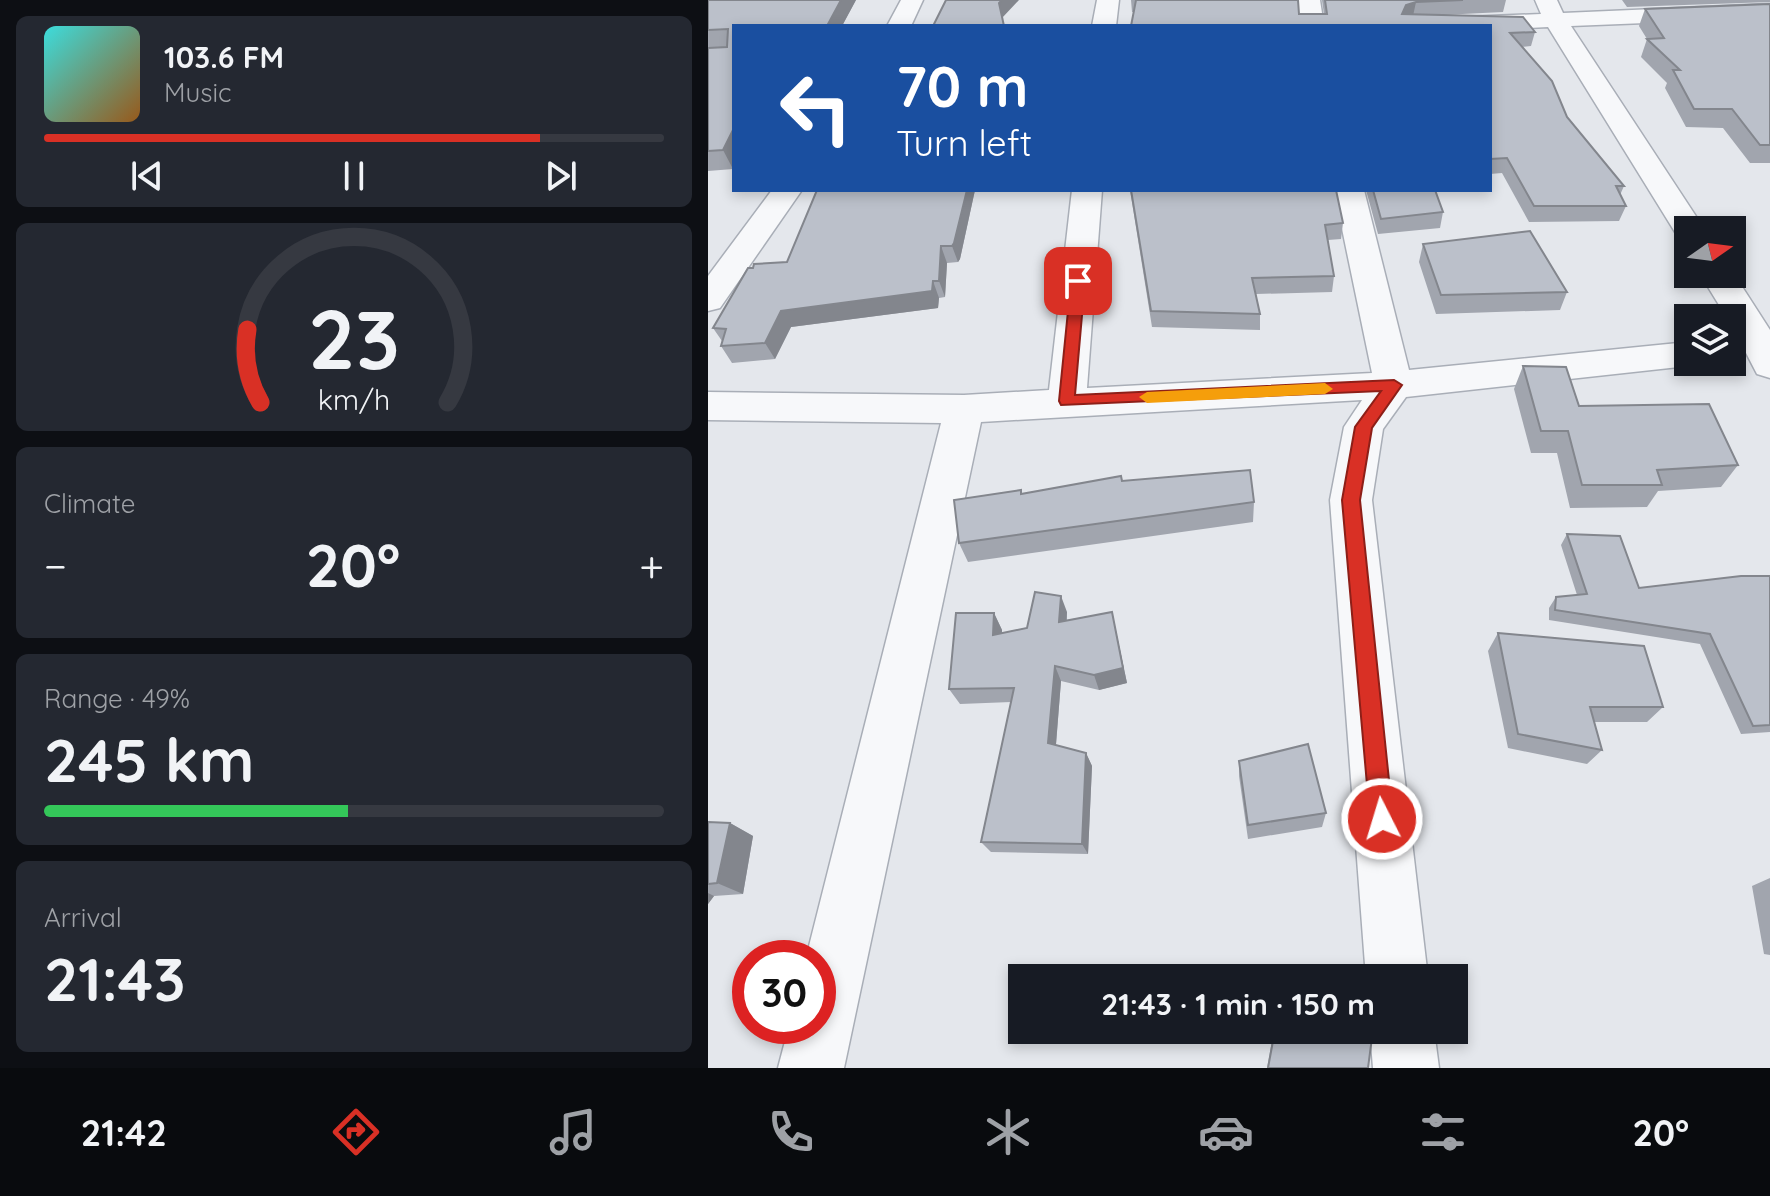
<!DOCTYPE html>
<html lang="en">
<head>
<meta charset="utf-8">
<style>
  body { margin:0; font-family:Quicksand,sans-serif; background:#242831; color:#f1f3f6; height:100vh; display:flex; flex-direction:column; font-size:30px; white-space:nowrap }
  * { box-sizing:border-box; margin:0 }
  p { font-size:26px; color:#9ea1a6 }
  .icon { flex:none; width:44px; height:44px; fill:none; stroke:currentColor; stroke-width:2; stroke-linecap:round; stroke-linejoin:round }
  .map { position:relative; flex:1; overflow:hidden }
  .side { display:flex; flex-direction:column; gap:16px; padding:16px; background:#0d0f14; width:708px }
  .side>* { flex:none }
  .banner { position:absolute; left:24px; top:24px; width:760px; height:168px; border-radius:0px; box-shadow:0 4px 12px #0003; background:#1a4fa0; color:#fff; overflow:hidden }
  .needle { width:52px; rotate:76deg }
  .tools { position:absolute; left:966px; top:216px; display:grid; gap:16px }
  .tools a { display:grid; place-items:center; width:72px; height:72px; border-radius:0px; background:#171b24; box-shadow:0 4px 12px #0003; font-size:40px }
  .speed { position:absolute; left:24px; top:940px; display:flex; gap:16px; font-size:40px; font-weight:700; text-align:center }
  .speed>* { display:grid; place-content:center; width:104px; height:104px; border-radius:50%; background:#171b24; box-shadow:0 4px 12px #0003; line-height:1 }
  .speed .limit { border:12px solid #d22; background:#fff; color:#111 }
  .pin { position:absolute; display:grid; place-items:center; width:68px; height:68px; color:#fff; margin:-34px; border-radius:16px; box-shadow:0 4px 12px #0006 }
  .me { position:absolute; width:88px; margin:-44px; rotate:355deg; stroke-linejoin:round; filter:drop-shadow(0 0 6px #0008) }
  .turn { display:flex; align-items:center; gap:28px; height:168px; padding:0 32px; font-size:36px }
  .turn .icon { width:104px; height:104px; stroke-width:2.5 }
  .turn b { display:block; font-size:56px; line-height:68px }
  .big { font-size:60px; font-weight:800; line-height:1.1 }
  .side .tile { flex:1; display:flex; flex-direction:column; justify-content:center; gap:12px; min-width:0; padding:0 28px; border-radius:12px; background:#242831 }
  .side .dial { align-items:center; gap:0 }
  .dial svg { height:208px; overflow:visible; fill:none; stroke:#363941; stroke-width:7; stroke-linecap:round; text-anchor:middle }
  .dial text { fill:#f1f3f6; stroke:none }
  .song { display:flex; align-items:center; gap:24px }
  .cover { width:96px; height:96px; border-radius:12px; background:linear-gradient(135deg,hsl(180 70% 55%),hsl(30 70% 35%)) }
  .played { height:8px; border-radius:4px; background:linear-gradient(90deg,#d93025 80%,#363941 80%) }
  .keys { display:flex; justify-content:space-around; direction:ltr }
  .heat { display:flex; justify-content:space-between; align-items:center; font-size:44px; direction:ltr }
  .charge { height:12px; border-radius:6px; background:linear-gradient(90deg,#34c759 49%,#363941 0) }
  .trip { position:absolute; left:300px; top:964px; width:460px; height:80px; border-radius:0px; background:#171b24; box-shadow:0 4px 12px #0003; font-weight:800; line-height:80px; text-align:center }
  .tabs { display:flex; height:128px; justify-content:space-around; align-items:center; background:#090b0e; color:#9ea1a6 }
  .tabs .icon { width:56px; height:56px }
  .tabs .on { color:#d93025 }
  .tabs b { font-size:36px; color:#f1f3f6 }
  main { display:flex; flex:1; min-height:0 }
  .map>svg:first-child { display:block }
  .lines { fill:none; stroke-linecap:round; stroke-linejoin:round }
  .street-casing { stroke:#a9aeb7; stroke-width:3 }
  .street { fill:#f7f8fa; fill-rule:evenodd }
  .wall { fill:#a1a5ae }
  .shaded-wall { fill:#83868d }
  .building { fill:#bbc0ca; stroke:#83868d; stroke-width:2 }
  .route { fill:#d93025; stroke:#8d1f18; stroke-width:2 }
  .slow { fill:#f59e0b }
</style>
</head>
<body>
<main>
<section class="side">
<div class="tile">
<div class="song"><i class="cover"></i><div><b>103.6 FM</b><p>Music</p></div></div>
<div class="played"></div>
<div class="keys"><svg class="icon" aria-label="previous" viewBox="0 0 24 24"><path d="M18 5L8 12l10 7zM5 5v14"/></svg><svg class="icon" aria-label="pause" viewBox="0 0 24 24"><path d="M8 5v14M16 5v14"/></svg><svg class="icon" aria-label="next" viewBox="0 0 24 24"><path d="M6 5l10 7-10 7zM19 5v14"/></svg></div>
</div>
<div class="tile dial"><svg viewBox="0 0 100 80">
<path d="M14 69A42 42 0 1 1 86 69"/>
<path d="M14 69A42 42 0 0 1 9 41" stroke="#d93025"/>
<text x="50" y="56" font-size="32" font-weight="700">23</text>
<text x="50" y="72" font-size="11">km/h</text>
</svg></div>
<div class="tile"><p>Climate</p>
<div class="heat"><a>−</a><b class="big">20°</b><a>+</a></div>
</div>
<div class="tile"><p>Range · 49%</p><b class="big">245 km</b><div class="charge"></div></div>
<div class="tile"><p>Arrival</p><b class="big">21:43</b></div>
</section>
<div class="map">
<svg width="1062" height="1068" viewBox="0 0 1062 1068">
  <rect width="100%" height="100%" fill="#e4e7ec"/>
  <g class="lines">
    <defs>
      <path id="street" d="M193 0H215L203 26H179Z
        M389 0H411L408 26H384Z
        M590 0H612L616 26H592Z
        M827 0H849L855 13 1062 4V18L863 26 997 230H980V239L970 237 840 27 782 30V26H694L698 21 706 19 833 14Z
        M64 190H94L12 308 0 311V276Z
        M364 190H394L379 388 664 373 626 190H656L701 370 980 342V362H993L980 366 698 397 675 429 664 500 720 978H658L622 500 636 427 654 400 273 422 136 1068H70L81 1026H110V958H98L233 423 0 420V392L256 395 341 390Z
        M1024 271 1062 330V378L1049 374 1024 326V318H1019L992 274H1024Z
        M662 1030H726L731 1068H665Z"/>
    </defs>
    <!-- street casing -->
    <use href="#street" class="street-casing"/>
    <!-- street -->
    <use href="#street" class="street"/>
  </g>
  <!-- wall -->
  <path class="wall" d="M0 0H148L134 26H26L25 169 0 171Z
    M423 0H590L591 14H616L614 0H798L795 12 734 15 827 32 823 46 814 47 859 117 916 186 912 195 918 206 911 221 821 222 794 173 782 174V26L424 12Z
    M914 0H1062V2L919 7Z
    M1062 4V163H1042L1015 128 978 127 957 88 959 83 933 57 939 39 931 26 937 9Z
    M109 190H267L252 259 250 262 239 263 237 297 231 298 230 308 83 327 67 359 24 363 13 346 14 341 5 328 79 262Z
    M422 190 635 223 633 239 620 240 626 276 624 292 548 294 552 314V330L444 327Z
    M658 190H727L735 212 732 228 670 234Z
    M715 244 859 292 852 310 728 314 711 262Z
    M815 366 871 406 1030 465 1013 487 950 491 939 507 862 508 849 453H823L806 389Z
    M414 481 546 502 545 522 260 562 251 543 313 490 314 494Z
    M859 534 931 588 1062 576V732L1033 734 992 644 841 620V608L848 597 869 595 853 545Z
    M359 612V620L404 612 419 683 391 690 353 681 348 745 378 753 384 766 380 854 283 852 273 842 303 702 252 704 241 689 286 613 294 630V633L319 628Z
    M790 633 955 707 939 722H886L894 750 879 764 800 748 780 651Z
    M531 761 618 813 614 827 540 839 531 776Z
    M0 822 22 823 45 836 35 894 6 896 0 904Z
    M1062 878V955L1056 954 1044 886Z
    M566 1030H665L660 1068H559Z"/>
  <!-- shaded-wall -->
  <path class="shaded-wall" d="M133 0H148L134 26H119Z
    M294 0H311L294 18 291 3Z
    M708 2 705 16 694 14 698 5Z
    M26 128V167L25 169 15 150Z
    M259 190H267L252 259 250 262 244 246Z
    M233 246 239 263 237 297 231 281Z
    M225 281 231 298 230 308 83 327 67 359 57 343 73 311Z
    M353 596 359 612 357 638 351 622Z
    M404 612 419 683 391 690 386 675Z
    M286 613 294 630 293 650 285 635Z
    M347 666 353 681 347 756 340 743Z
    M378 753 384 766 380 854 374 844Z
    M22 823 45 836 35 894 9 883Z
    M0 893 6 896 0 904Z"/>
  <!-- building -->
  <path class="building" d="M0 0H133L119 26H26V128L15 150 0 151V48L19 47 20 29 0 30Z
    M238 0H294L291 3 296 26H225Z
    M428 0H590L591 14H619L617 0H755L708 2 698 5 694 14 815 17 827 32 802 33 844 81 859 117 916 186H908L918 206H826L799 158 782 159V26H423Z
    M1062 4V145H1052L1024 109H986L965 70H972L939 39 956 38 937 9Z
    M109 190H259L246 243 244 246H233L231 281H225L224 291 73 311 57 343 13 346 18 329 5 328 40 268H45L46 264 79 262Z
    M423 190H628L635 223 617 225 626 276 544 278 552 314 443 311Z
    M665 190H727L735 212 673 219Z
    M822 231 859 292 733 295 715 244Z
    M815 366 858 367 871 406 1001 404 1030 465 949 470 954 485H874L860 431H833Z
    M542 470 546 502 251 543 246 500 313 490V494L413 476 414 481Z
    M859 534 912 536 931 588 1033 576H1062V725L1045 726 1002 634 847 610 848 597 879 594Z
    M327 592 353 596 351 622 404 612 415 668 386 675 347 666 340 743 378 753 374 844 273 842 306 688 241 689 248 613H286L285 635 319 628Z
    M790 633 936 646 955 707H882L894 750 810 734Z
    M600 744 618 813 540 825 531 761Z
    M0 822 22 823 9 883 0 884Z
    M567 1030H665L660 1068H560Z"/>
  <!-- route -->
  <path class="route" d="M370 276 377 281 367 395 686 380 694 385 664 428 652 500 685 819 682 827 674 830 665 827 662 819 634 500 647 427 673 391 353 405 351 401 363 281Z"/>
  <!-- slow -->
  <path class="slow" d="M617 383 625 389 617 394 439 403 431 397 439 392Z"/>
</svg>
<div class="tools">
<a><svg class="needle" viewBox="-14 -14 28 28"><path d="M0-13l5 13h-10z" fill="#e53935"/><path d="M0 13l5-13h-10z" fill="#9ea1a6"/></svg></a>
<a><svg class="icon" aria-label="layers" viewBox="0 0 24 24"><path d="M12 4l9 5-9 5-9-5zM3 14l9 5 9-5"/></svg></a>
</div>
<div class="speed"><div class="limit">30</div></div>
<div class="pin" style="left:370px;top:281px;background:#d93025"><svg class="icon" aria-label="arrive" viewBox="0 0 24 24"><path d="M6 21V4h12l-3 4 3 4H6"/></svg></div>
<svg class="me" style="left:674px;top:819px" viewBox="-20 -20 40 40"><circle r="17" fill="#d93025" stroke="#fff" stroke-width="3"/><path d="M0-11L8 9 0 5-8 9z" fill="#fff"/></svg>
<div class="trip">21:43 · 1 min · 150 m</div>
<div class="banner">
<div class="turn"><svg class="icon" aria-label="left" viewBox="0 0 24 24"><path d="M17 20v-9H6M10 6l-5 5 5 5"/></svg><div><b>70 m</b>Turn left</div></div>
</div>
</div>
</main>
<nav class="tabs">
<b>21:42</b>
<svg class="icon on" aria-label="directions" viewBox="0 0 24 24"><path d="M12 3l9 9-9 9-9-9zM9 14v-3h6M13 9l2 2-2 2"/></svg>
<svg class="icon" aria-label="music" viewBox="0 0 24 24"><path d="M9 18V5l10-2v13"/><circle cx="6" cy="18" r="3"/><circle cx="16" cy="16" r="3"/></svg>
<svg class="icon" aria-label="phone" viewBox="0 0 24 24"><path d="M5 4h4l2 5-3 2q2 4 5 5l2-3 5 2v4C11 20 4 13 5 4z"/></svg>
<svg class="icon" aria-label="climate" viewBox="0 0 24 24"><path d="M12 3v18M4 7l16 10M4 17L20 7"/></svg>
<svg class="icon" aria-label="car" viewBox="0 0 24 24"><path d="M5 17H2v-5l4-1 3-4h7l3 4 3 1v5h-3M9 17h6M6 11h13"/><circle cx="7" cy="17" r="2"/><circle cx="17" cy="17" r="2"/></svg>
<svg class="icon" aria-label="filters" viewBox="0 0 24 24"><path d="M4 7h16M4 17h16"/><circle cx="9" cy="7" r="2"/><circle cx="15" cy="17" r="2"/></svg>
<b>20°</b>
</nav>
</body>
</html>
